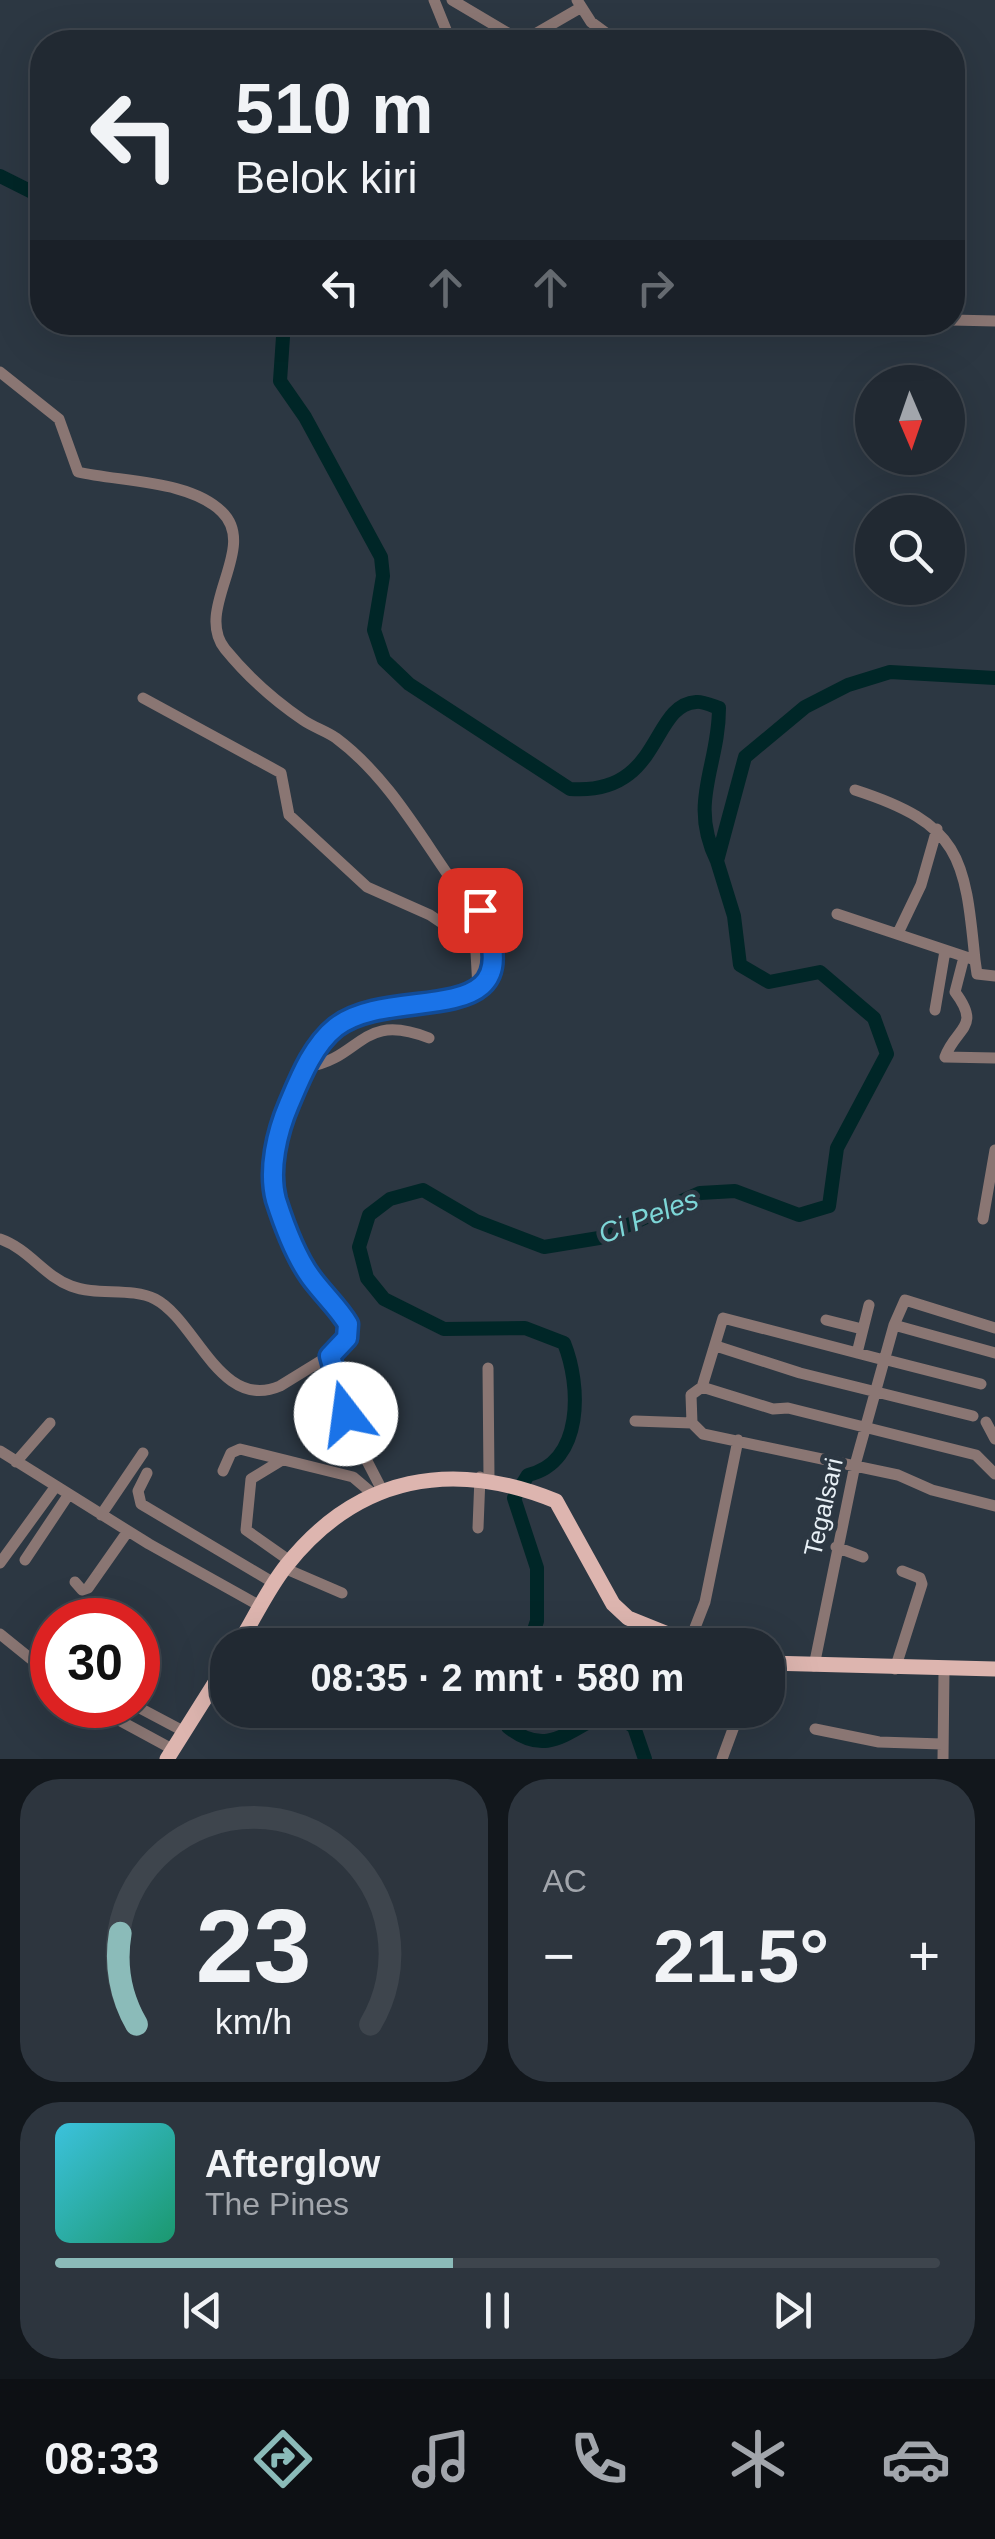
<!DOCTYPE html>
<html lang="id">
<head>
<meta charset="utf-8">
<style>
  body { margin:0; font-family:Arial,sans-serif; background:#2d353e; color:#f1f3f6; height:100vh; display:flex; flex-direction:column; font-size:38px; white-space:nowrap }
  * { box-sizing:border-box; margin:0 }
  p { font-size:32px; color:#a2a6ac }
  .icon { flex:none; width:55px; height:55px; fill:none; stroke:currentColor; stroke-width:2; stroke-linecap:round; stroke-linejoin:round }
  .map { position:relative; height:1759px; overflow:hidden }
  .drawer { display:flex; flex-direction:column; gap:20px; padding:20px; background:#12171c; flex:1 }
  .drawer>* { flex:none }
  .hud { position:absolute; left:30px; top:30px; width:935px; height:305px; border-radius:40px; box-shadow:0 10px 40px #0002,0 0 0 2px #3e454d; background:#212932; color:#f1f3f6; overflow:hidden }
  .needle { width:65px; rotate:178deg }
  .buttons { position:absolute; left:855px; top:365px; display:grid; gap:20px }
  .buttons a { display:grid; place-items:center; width:110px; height:110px; border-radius:50%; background:#212932; box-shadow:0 10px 40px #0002,0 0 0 2px #3e454d; font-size:50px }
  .speed { position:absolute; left:30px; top:1598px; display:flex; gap:20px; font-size:50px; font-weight:700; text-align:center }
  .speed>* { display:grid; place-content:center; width:130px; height:130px; border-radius:50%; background:#212932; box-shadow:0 10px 40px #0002,0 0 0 2px #3e454d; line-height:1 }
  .speed .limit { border:15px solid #d22; background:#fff; color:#111 }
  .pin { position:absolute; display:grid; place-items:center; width:85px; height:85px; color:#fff; margin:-42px; border-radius:20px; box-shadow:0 5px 15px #0006 }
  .me { position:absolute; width:110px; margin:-55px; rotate:345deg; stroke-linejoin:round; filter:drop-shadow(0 0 8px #0008) }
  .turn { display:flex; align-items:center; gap:35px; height:210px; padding:0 40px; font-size:45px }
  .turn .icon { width:130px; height:130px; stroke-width:2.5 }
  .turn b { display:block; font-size:70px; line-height:85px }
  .lanes { display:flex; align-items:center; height:95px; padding:0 40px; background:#0003; justify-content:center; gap:50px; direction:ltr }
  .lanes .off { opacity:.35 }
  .big { font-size:75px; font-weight:700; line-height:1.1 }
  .drawer .widget { flex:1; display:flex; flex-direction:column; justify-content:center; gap:15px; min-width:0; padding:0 35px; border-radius:40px; background:#2d353e }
  .drawer .dial { align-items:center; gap:0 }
  .dial svg { height:260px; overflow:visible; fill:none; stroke:#3e454d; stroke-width:7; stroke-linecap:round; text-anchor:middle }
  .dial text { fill:#f1f3f6; stroke:none }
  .song { display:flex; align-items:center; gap:30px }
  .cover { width:120px; height:120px; border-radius:15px; background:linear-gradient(135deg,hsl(190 70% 55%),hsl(160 70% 35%)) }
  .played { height:10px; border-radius:5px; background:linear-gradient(90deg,#8bbbb9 45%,#3e454d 45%) }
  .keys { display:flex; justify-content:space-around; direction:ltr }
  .heat { display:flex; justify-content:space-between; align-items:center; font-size:55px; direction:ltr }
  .drawer .tiles { flex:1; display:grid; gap:20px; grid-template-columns:1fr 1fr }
  .widget:last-child { grid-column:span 2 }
  .trip { position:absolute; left:210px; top:1628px; width:575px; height:100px; border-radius:40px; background:#212932; box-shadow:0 10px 40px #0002,0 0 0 2px #3e454d; font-weight:700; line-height:100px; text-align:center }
  .menu { display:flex; height:160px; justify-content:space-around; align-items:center; background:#0d1014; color:#a2a6ac }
  .menu .icon { width:70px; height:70px }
  .menu .current { color:#8bbbb9 }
  .menu b { font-size:45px; color:#f1f3f6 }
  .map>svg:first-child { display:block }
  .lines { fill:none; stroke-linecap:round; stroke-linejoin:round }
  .river { stroke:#002627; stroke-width:14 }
  .minor { stroke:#8a7673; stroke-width:11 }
  .major { stroke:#ddb5af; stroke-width:15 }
  .route-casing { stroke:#114b97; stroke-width:25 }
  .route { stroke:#1a73e8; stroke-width:18 }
  .labels { text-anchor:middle; stroke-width:9; stroke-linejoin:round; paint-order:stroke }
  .street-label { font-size:25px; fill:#e8f0f6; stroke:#2c3742 }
  .water-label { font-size:28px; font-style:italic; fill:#7dd6d7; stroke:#2c3742 }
</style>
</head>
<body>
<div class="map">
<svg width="995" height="1759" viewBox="0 0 995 1759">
  <rect width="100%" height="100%" fill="#2c3742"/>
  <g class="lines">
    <!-- river -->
    <path class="river" d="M0 176 42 197
      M284 322 280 381 305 417 381 557 383 576 374 630 384 660 409 684 570 789C662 796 650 705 696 702 702 701 713 706 719 708 719 767 688 801 717 861
      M529 1645 537 1621V1568L514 1498 528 1475C584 1462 581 1385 564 1343L525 1328 444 1329 384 1299 367 1278 359 1247 369 1215 390 1199 423 1190 476 1221 544 1247 599 1238 700 1193 735 1191 799 1215 829 1206 837 1148 887 1054 874 1018 820 972 769 982 740 965 734 916 717 861 745 757 805 707 848 685 890 672 995 678
      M504 1710 508 1727C548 1759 569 1729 610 1711L634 1727 645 1759"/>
    <!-- minor -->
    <path class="minor" d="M434 0 451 42
      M452 0 523 42
      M577 0 591 22 618 42
      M535 34 580 8
      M952 320 995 321
      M886 322H893
      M0 372 59 419 78 472C121 482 190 480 222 512 259 548 193 609 225 649 247 676 275 701 303 720 313 727 326 731 336 738 383 773 414 825 446 872 468 902 494 920 492 962 490 1021 367 992 331 1033 268 1105 258 1187 306 1269 318 1290 344 1306 349 1330L337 1351 280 1386C220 1412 196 1320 155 1299 131 1287 97 1296 71 1286 44 1276 29 1249 0 1239
      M143 698 281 773 289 815 367 887 430 915 470 942 476 952 478 989
      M855 790C960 824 965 856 975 960
      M837 914 975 960 977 974 995 976
      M898 933 921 885 937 829
      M964 957 955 992C982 1028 956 1027 945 1057L995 1058
      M935 1010 945 951
      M307 1067C363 1058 360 1011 429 1038
      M983 1219 995 1150
      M826 1320 862 1329
      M894 1325 905 1300 995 1328
      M716 1346 800 1373 973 1416
      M857 1353 869 1305
      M330 1356 351 1430 382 1490
      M884 1360 723 1318 702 1387 691 1395 692 1423 703 1434 898 1475 932 1490 995 1506
      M887 1360 981 1384
      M488 1368 489 1478
      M702 1387 773 1409 788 1408 976 1455 995 1474
      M635 1421 692 1423
      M986 1422 995 1439
      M0 1451 149 1544 260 1606
      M282 1460 251 1479 246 1530 290 1561
      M16 1462 50 1423
      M223 1471 231 1453 240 1449 353 1477 373 1494
      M147 1473 138 1491 141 1504 274 1583
      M101 1515 143 1453
      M478 1528 480 1477
      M836 1547 863 1557
      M25 1560 69 1494
      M0 1563 56 1486
      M284 1568 342 1593
      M75 1582 82 1590 88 1588 128 1531
      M0 1634 52 1676
      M689 1643 705 1602 738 1440
      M814 1666 855 1465 894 1325 995 1353
      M895 1669 922 1584 920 1578 902 1571
      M91 1705 174 1750
      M134 1705 185 1732
      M815 1729 879 1742 942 1744
      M722 1759 740 1710
      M943 1759 944 1670"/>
    <!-- major -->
    <path class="major" d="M238 1645C254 1619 267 1590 286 1566 358 1475 453 1459 556 1501L613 1604 628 1618 695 1645
      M768 1663 995 1669
      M167 1759 228 1662"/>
  </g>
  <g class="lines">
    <defs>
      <path id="route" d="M346 1414 330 1356 347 1338 348 1324C338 1307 322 1293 310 1276 295 1255 284 1225 276 1200 268 1170 277 1132 289 1104 300 1078 313 1045 336 1027 395 982 536 1036 480 910"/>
    </defs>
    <!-- route casing -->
    <use href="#route" class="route-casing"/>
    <!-- route -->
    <use href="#route" class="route"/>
  </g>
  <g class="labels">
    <!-- street labels -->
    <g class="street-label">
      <text transform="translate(823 1507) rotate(-77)" y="9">Tegalsari</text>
    </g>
    <!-- water labels -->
    <g class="water-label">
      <text transform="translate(648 1216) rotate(-21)" y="10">Ci Peles</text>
    </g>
  </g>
</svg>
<div class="buttons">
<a><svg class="needle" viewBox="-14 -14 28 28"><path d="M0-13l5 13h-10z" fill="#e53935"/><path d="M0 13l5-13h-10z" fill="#a2a6ac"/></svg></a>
<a><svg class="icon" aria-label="search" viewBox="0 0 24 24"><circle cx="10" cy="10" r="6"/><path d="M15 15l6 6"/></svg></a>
</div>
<div class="speed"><div class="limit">30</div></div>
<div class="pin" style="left:480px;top:910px;background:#d93025"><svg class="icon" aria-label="arrive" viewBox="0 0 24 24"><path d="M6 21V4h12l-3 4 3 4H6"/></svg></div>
<svg class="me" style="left:346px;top:1414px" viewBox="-20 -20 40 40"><circle r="19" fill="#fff"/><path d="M0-13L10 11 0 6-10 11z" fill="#1a73e8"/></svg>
<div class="trip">08:35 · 2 mnt · 580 m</div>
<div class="hud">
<div class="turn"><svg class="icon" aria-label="left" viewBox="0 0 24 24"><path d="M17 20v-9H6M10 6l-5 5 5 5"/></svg><div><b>510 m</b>Belok kiri</div></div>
<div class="lanes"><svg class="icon" aria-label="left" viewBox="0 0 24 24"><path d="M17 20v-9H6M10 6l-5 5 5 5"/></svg><svg class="icon off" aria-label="ahead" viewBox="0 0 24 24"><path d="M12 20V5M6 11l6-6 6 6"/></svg><svg class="icon off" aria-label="ahead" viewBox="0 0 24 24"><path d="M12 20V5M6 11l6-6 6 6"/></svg><svg class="icon off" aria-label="right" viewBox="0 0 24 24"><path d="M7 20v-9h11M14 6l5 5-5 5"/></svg></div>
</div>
</div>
<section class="drawer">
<div class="tiles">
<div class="widget dial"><svg viewBox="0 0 100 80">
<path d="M14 69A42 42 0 1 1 86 69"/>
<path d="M14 69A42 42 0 0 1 9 41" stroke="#8bbbb9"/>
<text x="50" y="56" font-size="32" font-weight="700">23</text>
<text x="50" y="72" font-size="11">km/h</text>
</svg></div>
<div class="widget"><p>AC</p>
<div class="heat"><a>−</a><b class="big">21.5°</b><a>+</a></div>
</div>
<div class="widget">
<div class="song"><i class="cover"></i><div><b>Afterglow</b><p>The Pines</p></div></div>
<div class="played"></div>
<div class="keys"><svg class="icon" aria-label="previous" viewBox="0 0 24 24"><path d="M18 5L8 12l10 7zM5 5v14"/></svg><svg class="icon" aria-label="pause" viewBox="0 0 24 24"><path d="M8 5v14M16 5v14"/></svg><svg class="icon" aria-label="next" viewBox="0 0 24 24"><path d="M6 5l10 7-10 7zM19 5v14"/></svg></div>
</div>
</div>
</section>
<nav class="menu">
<b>08:33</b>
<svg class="icon current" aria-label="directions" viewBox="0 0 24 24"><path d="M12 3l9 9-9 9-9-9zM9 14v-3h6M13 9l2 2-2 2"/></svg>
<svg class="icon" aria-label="music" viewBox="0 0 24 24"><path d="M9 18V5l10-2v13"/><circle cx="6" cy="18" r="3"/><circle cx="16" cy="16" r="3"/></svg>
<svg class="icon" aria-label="phone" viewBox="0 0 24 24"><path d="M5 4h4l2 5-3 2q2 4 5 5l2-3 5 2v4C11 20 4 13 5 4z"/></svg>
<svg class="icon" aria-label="climate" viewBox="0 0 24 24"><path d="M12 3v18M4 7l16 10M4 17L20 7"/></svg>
<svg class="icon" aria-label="car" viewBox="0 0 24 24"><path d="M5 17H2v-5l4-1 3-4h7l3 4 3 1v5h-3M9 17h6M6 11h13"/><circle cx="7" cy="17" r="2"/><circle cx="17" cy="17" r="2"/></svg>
</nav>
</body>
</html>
